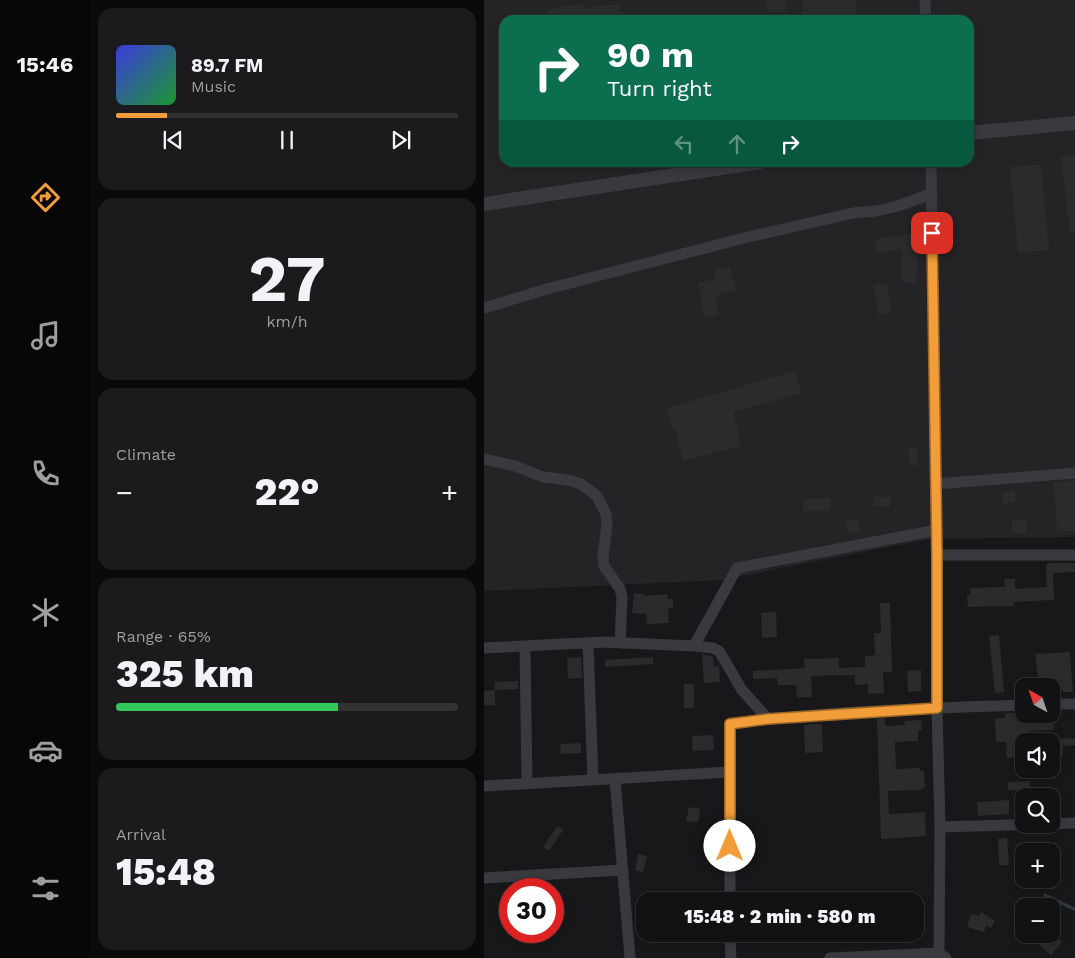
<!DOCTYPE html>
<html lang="en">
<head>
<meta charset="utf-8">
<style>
  body { margin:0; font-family:"Work Sans",sans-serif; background:#1b1b1d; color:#f1f3f6; height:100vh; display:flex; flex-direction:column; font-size:19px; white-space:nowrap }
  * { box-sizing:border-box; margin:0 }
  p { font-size:16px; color:#9c9ea0 }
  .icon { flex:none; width:28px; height:28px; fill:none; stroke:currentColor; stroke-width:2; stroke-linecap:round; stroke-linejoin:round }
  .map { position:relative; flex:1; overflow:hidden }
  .sheet { display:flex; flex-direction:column; gap:8px; padding:8px; background:#0a0a0b; width:394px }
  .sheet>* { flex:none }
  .guide { position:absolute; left:15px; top:15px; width:475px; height:152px; border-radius:15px; box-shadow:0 2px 8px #0003,0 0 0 1px #313234; background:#0b6e4f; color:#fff; overflow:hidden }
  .needle { width:32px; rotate:320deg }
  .buttons { position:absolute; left:531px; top:678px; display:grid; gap:10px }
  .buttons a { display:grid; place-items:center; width:45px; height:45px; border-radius:10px; background:#121214; box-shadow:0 2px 8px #0003,0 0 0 1px #313234; font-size:25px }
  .speed { position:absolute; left:15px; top:878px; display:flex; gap:10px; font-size:25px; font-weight:700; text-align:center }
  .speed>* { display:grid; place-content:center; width:65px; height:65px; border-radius:50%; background:#121214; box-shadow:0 2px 8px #0003,0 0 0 1px #313234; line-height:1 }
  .speed .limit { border:8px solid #d22; background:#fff; color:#111 }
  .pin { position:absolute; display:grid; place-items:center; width:42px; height:42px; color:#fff; margin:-21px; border-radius:10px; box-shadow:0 2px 8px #0006 }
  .me { position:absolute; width:55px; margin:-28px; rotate:0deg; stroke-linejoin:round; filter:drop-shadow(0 0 4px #0008) }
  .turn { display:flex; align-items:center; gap:18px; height:105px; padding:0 25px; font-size:22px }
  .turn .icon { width:65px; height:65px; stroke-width:2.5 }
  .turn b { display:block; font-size:35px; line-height:42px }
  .lanes { display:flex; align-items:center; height:48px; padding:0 25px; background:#0003; justify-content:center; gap:25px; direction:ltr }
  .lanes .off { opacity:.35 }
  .big { font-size:38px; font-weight:800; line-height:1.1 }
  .sheet .tile { flex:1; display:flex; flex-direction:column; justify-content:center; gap:8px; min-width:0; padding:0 18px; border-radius:15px; background:#1b1b1d }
  .sheet .dial { align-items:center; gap:0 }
  .dial b { font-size:65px; line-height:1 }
  .song { display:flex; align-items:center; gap:15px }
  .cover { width:60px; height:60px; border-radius:8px; background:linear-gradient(135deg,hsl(240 70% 55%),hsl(130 70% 35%)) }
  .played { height:5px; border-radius:2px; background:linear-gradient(90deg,#f19d39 15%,#313234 15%) }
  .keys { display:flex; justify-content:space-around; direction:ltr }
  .heat { display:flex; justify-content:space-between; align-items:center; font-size:28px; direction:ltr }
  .charge { height:8px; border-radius:4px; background:linear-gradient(90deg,#34c759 65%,#313234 0) }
  .trip { position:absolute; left:152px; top:892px; width:288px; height:50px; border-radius:15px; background:#121214; box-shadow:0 2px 8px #0003,0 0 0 1px #313234; font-weight:800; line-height:50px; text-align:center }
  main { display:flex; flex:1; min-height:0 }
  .menu { display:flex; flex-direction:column; width:90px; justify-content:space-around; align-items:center; background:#070708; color:#9c9ea0 }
  .menu .icon { width:35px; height:35px }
  .menu .on { color:#f19d39 }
  .menu b { font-size:22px; color:#f1f3f6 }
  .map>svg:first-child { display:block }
  .built { fill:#242427; fill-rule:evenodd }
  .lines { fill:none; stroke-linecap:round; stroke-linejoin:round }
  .stream { stroke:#2e393e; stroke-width:3 }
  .building { fill:#2b2b2e }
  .minor { stroke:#393a3f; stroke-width:11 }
  .tertiary { stroke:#393a3f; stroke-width:14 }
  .route-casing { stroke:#9d6625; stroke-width:12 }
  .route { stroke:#f19d39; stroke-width:9 }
</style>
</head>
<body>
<main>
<nav class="menu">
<b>15:46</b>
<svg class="icon on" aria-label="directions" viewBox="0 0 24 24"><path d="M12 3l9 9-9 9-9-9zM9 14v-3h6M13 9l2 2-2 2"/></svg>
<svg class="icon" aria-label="music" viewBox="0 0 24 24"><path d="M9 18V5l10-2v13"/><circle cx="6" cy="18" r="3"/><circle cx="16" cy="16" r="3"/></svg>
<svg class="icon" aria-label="phone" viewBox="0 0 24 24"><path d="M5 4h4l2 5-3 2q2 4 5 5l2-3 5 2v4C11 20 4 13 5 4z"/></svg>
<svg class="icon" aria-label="climate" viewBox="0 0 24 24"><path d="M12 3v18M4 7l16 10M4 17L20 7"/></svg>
<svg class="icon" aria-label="car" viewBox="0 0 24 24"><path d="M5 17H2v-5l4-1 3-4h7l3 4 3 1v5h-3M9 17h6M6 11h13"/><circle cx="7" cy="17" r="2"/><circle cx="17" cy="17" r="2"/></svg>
<svg class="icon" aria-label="filters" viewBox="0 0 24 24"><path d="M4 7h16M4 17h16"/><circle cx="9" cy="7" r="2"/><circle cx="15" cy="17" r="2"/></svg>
</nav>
<section class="sheet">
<div class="tile">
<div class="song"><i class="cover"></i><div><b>89.7 FM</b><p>Music</p></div></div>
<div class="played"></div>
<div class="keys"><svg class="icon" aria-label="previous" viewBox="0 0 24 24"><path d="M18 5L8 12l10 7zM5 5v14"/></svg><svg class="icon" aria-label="pause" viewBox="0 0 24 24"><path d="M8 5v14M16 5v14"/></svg><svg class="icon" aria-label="next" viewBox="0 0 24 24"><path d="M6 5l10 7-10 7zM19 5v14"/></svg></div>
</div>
<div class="tile dial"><b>27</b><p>km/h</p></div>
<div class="tile"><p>Climate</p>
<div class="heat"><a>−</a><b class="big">22°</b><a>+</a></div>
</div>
<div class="tile"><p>Range · 65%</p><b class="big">325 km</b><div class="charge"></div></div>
<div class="tile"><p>Arrival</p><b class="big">15:48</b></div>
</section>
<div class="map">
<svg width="592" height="958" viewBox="0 0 592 958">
  <rect width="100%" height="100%" fill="#18181a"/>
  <!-- built -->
  <path class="built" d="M0 0H591V537L446 539 238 580 0 591ZM20 20H485V162H20Z"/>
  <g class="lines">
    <!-- stream -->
    <path class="stream" d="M561 895 592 910"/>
  </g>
  <!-- building -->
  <path class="building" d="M282 0H301L302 12 283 13Z
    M318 0H372L373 16 319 19Z
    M100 4V8L136 4 138 20H65L64 9Z
    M592 155V232H586L577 157Z
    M557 164 565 250 534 253 526 167Z
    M432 233 434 246 432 283 417 282 418 249 393 253 391 239Z
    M246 266 252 290 232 295 235 315 220 318 214 283 232 279 230 270Z
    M403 283 407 313 394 315 389 285Z
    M311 371 317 393 249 412 258 446 199 461 191 429H189L183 408Z
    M424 448H434V465L425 466Z
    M592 481V531L573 532 570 482Z
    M531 490 532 502 519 504 518 492Z
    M390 497H407V506H390Z
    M347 498V511H319V499Z
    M373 519 376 530 364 534 361 522Z
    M528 520H542V533H528Z
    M569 563H592V572L569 573 570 600 529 602 530 606 484 607 483 595H486V588L521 587 520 579H531V589L563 587 562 564Z
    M150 593 160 594V596L183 594 184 599H189V608L184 609 185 623 163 624 162 614 148 613Z
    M396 603H406L408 672H399L400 693 384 694V684L371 685V675L327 676 328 697H313L312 685H294L293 678 269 679V671L321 668 320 659 355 658V668L381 667V656L391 655 390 633H397Z
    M292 612 293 637 278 638 277 613Z
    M515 635 520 692 511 693 505 636Z
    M586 652 589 692H579V690H568V686H555L551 654Z
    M218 654 229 657 230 667 235 666 236 682 220 683Z
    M97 657 98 678 84 679 83 658Z
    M169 657V664L121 667V660Z
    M437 670V691L424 692 423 671Z
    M34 681V689L11 690V682Z
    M200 684H210V708H200Z
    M11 690V705H0V691Z
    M521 713 569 714 570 730 543 731 544 737H540V757L523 758 522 742H512L511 719 521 718Z
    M401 718V726L421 725 420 721 437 720 438 730H434V741L411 742 412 769 436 768V771H440L441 788H437L438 790 404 791 405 814 441 812 442 836 397 839 393 719Z
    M338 724 339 752 321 753 320 725Z
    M229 735 230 750 209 751 208 736Z
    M592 738V745L579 746V755L568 756V747L571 746V739Z
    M97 743V753L77 754 76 744Z
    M546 781V789L524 790V782Z
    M525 800V814L494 816 493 802Z
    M205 807 216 809 214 822 202 821Z
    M73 826 79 830 65 851 59 847Z
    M523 838 525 865H515L514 839Z
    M154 854 163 856 159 872 151 870Z
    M497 912 511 921 507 928 502 925 500 932 483 927 487 914 495 916Z
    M568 933 578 942 567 955 555 945 565 934Z"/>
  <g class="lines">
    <!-- minor -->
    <path class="minor" d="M441 0 442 20
      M447 162 453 555V708L456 827 455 953
      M0 308 63 289 260 238 369 213 392 211 414 206 447 194
      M0 459 31 466 59 477 84 480 97 484 113 496 122 514 123 525 119 556 120 566 136 589 138 597 136 643
      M452 484 592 473
      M453 555H592
      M104 643 109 780
      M41 646 43 784
      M210 646 253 568 453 530
      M0 648 120 642 210 646 229 648 235 651 258 690 284 719
      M568 704H592
      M131 779 146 958
      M0 786 246 772
      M456 827 592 823
      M0 878 139 870
      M246 901V723C343 712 442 708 540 705
      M246 934 247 958
      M346 958 455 953 462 958"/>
    <!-- tertiary -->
    <path class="tertiary" d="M485 133 592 123
      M0 204 277 162"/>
  </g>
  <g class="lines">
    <defs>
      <path id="route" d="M246 846V724L284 719 453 708V555L448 233"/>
    </defs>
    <!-- route casing -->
    <use href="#route" class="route-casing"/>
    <!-- route -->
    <use href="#route" class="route"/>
  </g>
</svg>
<div class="buttons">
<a><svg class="needle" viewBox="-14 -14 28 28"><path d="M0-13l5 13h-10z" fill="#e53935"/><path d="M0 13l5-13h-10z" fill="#9c9ea0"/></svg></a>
<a><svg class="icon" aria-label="sound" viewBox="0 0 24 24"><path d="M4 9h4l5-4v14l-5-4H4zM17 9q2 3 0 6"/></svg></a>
<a><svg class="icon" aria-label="search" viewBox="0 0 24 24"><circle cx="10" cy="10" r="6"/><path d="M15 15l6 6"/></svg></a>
<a>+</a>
<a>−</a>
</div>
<div class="speed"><div class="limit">30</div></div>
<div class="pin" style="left:448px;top:233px;background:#d93025"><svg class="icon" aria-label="arrive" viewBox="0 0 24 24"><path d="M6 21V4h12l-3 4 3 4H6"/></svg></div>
<svg class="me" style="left:246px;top:846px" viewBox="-20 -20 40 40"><circle r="19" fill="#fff"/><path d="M0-13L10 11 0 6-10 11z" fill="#f19d39"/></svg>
<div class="trip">15:48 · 2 min · 580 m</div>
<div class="guide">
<div class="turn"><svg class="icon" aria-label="right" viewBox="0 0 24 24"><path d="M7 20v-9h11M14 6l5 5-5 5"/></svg><div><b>90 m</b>Turn right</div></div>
<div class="lanes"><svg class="icon off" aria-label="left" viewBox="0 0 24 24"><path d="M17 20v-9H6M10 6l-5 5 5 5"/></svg><svg class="icon off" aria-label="ahead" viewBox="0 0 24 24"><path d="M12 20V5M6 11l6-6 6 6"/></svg><svg class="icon" aria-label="right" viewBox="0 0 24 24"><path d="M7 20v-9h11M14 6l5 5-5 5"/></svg></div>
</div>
</div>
</main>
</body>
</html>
